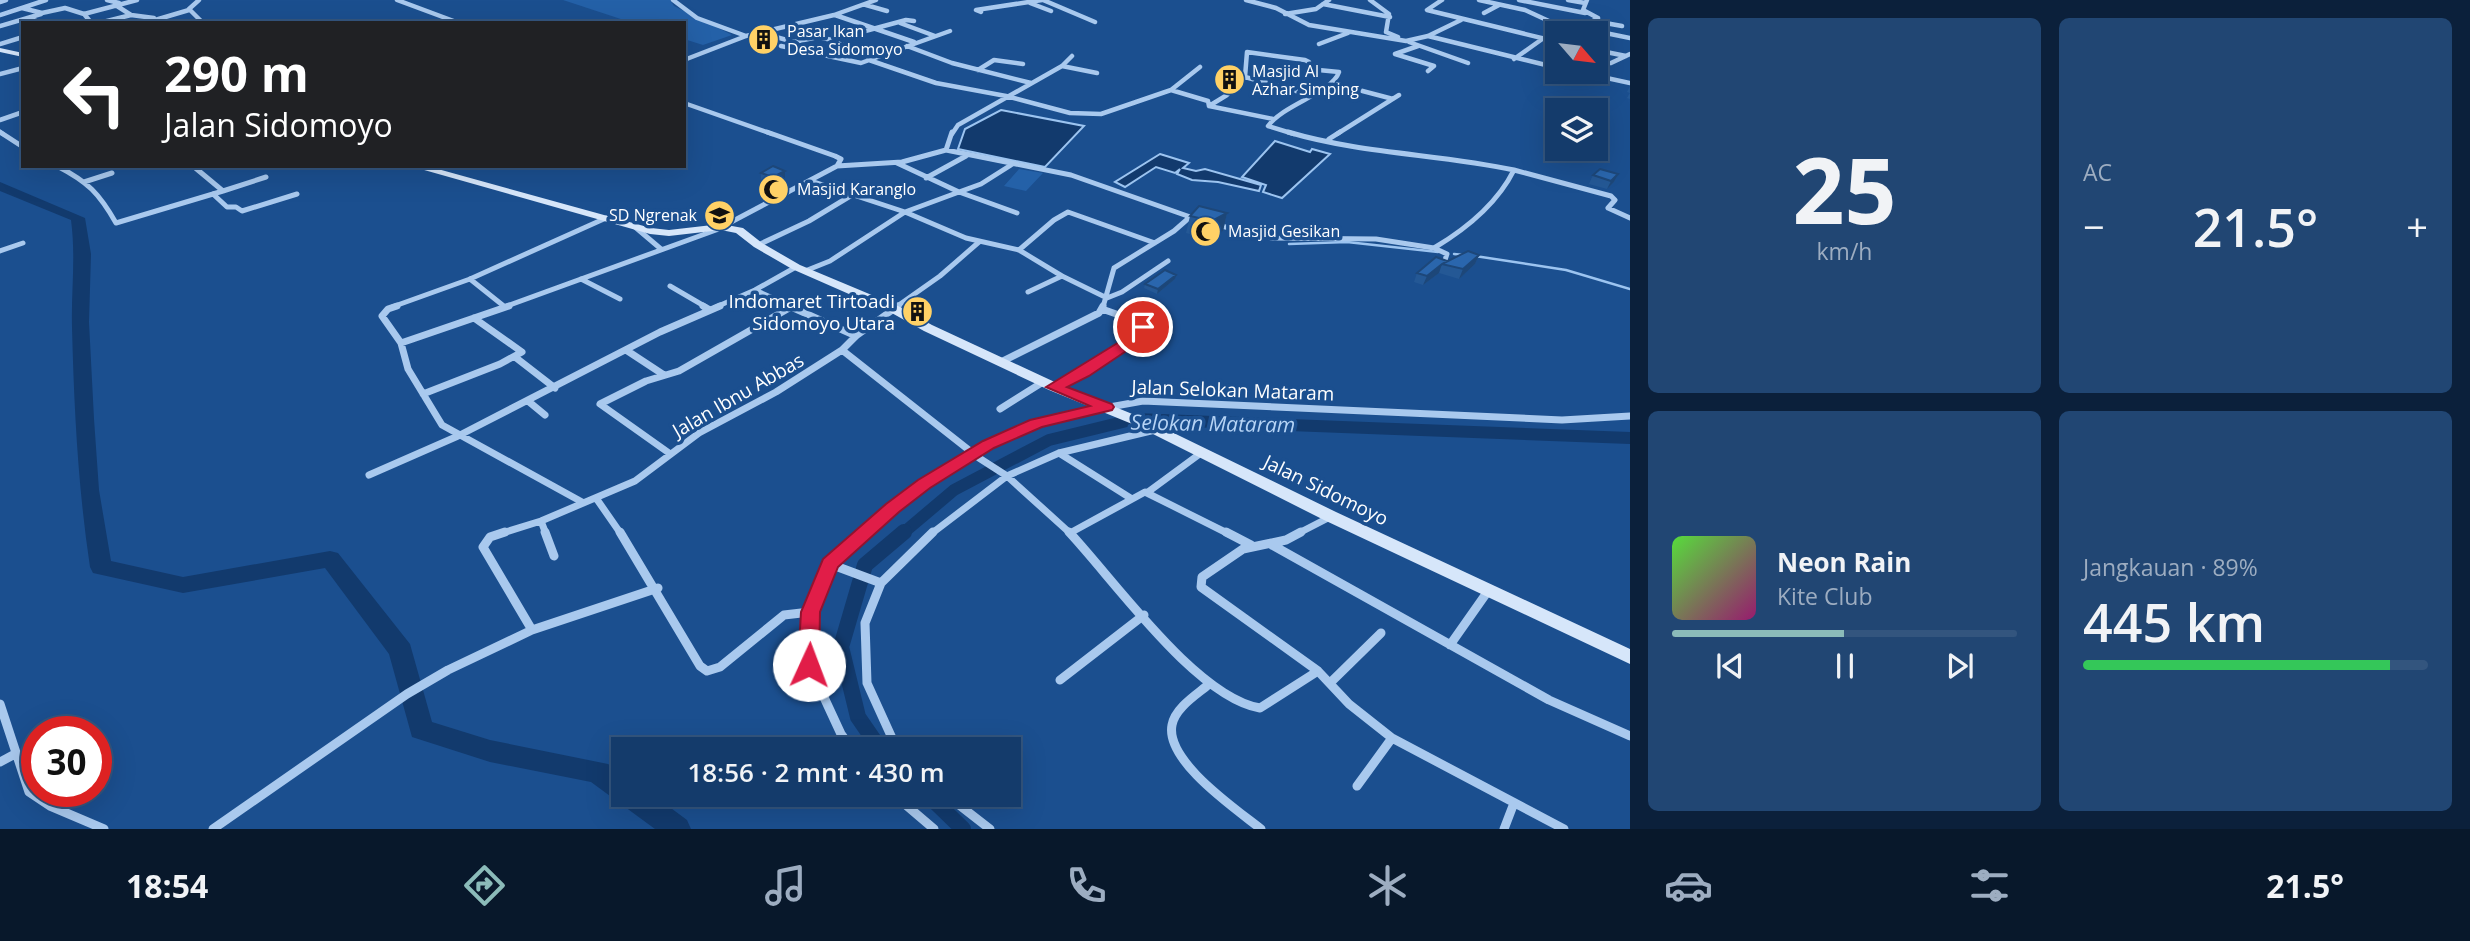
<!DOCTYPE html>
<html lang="id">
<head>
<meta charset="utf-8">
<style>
  body { margin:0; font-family:"Open Sans",sans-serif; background:#214673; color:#f1f3f6; height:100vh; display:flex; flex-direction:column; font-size:26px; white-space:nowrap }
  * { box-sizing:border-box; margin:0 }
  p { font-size:23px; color:#9dadc1 }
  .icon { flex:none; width:38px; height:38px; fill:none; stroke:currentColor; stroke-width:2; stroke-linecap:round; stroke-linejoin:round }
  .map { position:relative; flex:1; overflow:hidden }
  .sheet { display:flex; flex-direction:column; gap:18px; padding:18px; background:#0b203b; width:840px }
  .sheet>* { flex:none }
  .guide { position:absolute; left:21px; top:21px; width:665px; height:147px; border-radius:0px; box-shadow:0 7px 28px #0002,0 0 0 2px #33557e; background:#202124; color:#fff; overflow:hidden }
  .needle { width:46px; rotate:118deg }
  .tools { position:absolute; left:1545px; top:21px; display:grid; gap:14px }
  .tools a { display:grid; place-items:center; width:63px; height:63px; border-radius:0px; background:#143b6b; box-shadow:0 7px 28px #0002,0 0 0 2px #33557e; font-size:35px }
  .speed { position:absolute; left:21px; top:716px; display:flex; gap:14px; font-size:35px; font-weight:700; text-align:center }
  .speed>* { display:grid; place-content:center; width:91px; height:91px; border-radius:50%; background:#143b6b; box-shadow:0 7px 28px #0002,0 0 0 2px #33557e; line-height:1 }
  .speed .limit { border:10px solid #d22; background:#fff; color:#111 }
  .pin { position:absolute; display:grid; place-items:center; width:60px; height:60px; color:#fff; margin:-30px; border:4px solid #fff; border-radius:50%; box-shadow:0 2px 7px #0007 }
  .me { position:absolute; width:77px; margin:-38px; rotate:2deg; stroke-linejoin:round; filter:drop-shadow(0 0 5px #0008) }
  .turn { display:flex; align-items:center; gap:24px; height:147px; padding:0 28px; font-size:32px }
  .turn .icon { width:91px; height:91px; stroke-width:2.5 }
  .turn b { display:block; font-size:49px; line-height:60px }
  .big { font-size:52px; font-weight:600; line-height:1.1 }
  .sheet .widget { flex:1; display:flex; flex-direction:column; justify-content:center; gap:10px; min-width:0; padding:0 24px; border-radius:10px; background:#214673 }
  .sheet .dial { align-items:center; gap:0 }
  .dial b { font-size:91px; line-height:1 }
  .song { display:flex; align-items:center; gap:21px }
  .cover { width:84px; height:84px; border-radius:10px; background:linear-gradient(135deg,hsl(110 70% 55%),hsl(320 70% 35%)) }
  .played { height:7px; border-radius:4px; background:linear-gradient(90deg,#8bbbb9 50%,#33557e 50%) }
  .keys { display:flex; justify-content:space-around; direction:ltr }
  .heat { display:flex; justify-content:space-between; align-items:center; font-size:38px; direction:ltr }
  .charge { height:10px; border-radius:5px; background:linear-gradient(90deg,#34c759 89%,#33557e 0) }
  .sheet .tiles { flex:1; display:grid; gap:18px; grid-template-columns:repeat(2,1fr) }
  .trip { position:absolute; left:611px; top:737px; width:410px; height:70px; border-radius:0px; background:#143b6b; box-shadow:0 7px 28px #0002,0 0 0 2px #33557e; font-weight:600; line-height:70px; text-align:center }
  .tabs { display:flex; height:112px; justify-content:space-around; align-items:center; background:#08182b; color:#9dadc1 }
  .tabs .icon { width:49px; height:49px }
  .tabs .active { color:#8bbbb9 }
  .tabs b { font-size:32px; color:#f1f3f6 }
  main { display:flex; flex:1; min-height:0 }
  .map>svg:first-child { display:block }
  .green { fill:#2461a8 }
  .water { fill:#123a6d; stroke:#9cc4f0; stroke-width:2 }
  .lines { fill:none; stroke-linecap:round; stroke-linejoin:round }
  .stream { stroke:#9cc4f0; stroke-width:2.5 }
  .canal-far1 { stroke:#123a6d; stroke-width:12 }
  .canal { stroke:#123a6d; stroke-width:16 }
  .river { fill:#123a6d; fill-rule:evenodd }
  .street-far3 { stroke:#a9c9ee; stroke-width:4.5 }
  .street-far2 { stroke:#a9c9ee; stroke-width:5 }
  .street-far1 { stroke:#a9c9ee; stroke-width:7 }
  .street { stroke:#a9c9ee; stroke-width:9 }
  .secondary { fill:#d6e6fa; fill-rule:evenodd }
  .wall { fill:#245895 }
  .shaded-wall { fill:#1d4779 }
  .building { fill:#2a66ad; stroke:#1d4779; stroke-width:2 }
  .route { fill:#e11d48; stroke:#92132f; stroke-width:2 }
  .labels { text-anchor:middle; stroke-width:7; stroke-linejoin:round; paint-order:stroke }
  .far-poi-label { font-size:16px; fill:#fff; stroke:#1b4f8f; text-anchor:start }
  .poi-label { font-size:19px; fill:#fff; stroke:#1b4f8f; text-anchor:end }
  .street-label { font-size:19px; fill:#fff; stroke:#1b4f8f }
  .water-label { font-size:21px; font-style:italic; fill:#b5d3f5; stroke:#1b4f8f }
</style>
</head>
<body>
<main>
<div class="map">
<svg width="1630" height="829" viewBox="0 0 1630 829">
  <rect width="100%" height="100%" fill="#1b4f8f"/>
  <!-- green -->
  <path class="green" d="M563 0H670L674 6 732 35 703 45 684 39V23H633Z
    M1019 169 1043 173 1026 191 1004 186Z"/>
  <!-- water -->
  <path class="water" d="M1001 110 1084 126 1045 167 958 149 965 129Z
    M1275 141 1310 152 1312 149 1330 154 1282 198 1263 192 1266 185 1242 177Z
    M1160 154 1189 163 1183 168 1196 171 1205 169 1261 185 1259 191 1218 182 1192 180 1177 174 1180 169 1175 173 1156 167 1125 187 1115 182Z"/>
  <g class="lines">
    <!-- stream -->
    <path class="stream" d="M1289 244 1347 242 1438 252
      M1454 254 1464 255
      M1475 256 1566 270 1630 289"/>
    <!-- canal-far1 -->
    <path class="canal-far1" d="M902 534 954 490 1049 440 1135 419 1630 438"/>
    <!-- canal -->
    <path class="canal" d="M880 749 858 717 841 647 865 565 904 532
      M927 794 963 829"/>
    <!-- river -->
    <path class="river" d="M0 182 85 218 91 254 89 322 94 419 99 490 111 561 183 577 330 551 338 553 410 644 432 722 490 740 608 764 623 775V794H652L687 820 691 829H655L591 782 490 762 412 737 389 654 325 568 183 593 93 573 90 567C78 487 74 408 72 327 71 290 76 258 71 220L0 191Z"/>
    <!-- street-far3 -->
    <path class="street-far3" d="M107 0 119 3
      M199 0 189 9 203 23
      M397 0 459 23
      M673 0 697 18 746 36
      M1043 0 1095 22
      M1246 0 1276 8 1309 25 1406 41 1428 36 1461 20
      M1370 0 1389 14 1386 32 1398 37
      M1442 0 1427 10 1558 42
      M1479 0 1525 10 1551 22 1581 28 1598 18 1583 10 1587 0
      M1519 0 1585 13
      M1568 0 1585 3
      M0 2 6 0
      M1030 3 1051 11
      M1323 4 1390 17
      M866 5 887 11
      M22 8 42 13 65 8 84 14 137 0
      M981 12 976 10 1042 0
      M1484 13 1499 5
      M1285 14 1316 9 1329 0
      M0 15 46 0
      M131 15 154 18
      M835 15 914 42
      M27 18 42 23
      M1594 21 1622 26
      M77 23 89 20 84 14
      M99 23 131 15 117 6
      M145 23 189 10
      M900 23 935 36
      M0 26 41 14
      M758 32 794 42 818 37 832 40
      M1560 33 1581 28 1630 38
      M1428 36 1558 68
      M1409 42 1468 63
      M0 44 23 37
      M1319 44 1348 33
      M781 46 861 63 950 31
      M907 46 952 63 1031 83
      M1418 46 1395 54 1434 66 1428 71
      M1596 50 1626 56
      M873 59 832 40 906 20 914 21
      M1514 59 1545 37 1558 34
      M684 60 746 36 834 15 876 0
      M869 60 936 83 1006 96 1070 113 1101 114 1171 90 1208 101 1209 106 1273 119
      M1596 64 1611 63 1630 54
      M1062 66 1097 73
      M978 70 994 60 1023 64
      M1579 72 1630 83
      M0 74 23 68
      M1245 77 1311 95
      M1332 83 1393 99
      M1171 90 1200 67
      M684 103 772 134
      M1209 106 1227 95 1245 77 1247 52 1305 60 1309 62 1308 69 1339 72C1332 93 1284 104 1268 126L1294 134
      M0 120 23 112
      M0 132 3 134
      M952 134 958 125 1062 66 1072 56
      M1337 134 1399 95"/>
    <!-- street-far2 -->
    <path class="street-far2" d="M0 132 23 147
      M767 132 835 156 841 159 837 166
      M1288 132C1362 154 1440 154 1514 170
      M1329 139 1340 132
      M946 150 952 132
      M897 163 959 192 905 212
      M57 166C88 182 99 193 116 223L223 191 193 166
      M926 178 966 156
      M84 182 112 173
      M223 191 266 177
      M959 192 1017 213
      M959 192 981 184 1011 165
      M213 194 227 207H236L242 211 297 194
      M905 212 966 238 1019 250 1062 276
      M1217 225 1272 238 1376 239 1434 248C1466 229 1497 204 1514 170L1611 196 1615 200 1608 208 1630 218
      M635 227 661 249
      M758 245 809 221 852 195
      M1434 248 1447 254 1444 263
      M1019 250 1054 220 1068 212 1155 243
      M0 251 23 243
      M805 271 830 261 905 212 811 181
      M470 279 505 307
      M581 279 620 299
      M670 286 706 307
      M755 290 793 307
      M1028 292 1062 276 1107 298 1122 292 1168 261
      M392 307 470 279 606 218
      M504 307 716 230 837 166 902 162 946 150 1071 175 1196 219
      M716 307 755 290 796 267
      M896 307 940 276 979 242
      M1103 307 1114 268 1174 231 1190 217"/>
    <!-- street-far1 -->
    <path class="street-far1" d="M397 306 388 309 382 316 401 343 408 369 442 425 582 502
      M703 306 710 310
      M789 306 856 336
      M401 343 509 306
      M626 350 664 375
      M842 350 979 458 1007 476 1071 534
      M515 357 555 388
      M1001 362 1099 313 1103 306
      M1054 387 1105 361 1145 332 1136 321 1102 309
      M423 394 500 364 522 352 474 318
      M528 401 545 415
      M1000 409 1043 382
      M669 453 600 404 646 381 679 371 791 307
      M1059 453 1132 499
      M369 475 458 436 660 332 720 306
      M1148 492 1201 453
      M596 498 621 534
      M541 521 546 534
      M1070 533 1145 492 1229 534
      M499 534 541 521 635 481 699 433 776 392 842 350 856 336 898 306
      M863 534 924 484 1004 436 1065 415 1143 401 1562 420 1630 416
      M931 534 1007 476 1059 453 1155 430
      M1297 534 1330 517"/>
    <!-- street -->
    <path class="street" d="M545 532 554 556
      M620 532 700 666 707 671 720 667 784 615 810 612
      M1069 532C1115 581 1196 697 1260 708L1318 671
      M1226 532 1251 545
      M1301 532 1286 540 1243 549 1202 577 1201 587 1318 671 1349 704 1392 738 1564 829
      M1272 545 1549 700 1630 736
      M830 564 881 583
      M532 630 658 588
      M1450 645 1488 591
      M1060 680 1144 615
      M1330 683 1381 633
      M1208 685C1196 695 1175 708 1172 725 1165 761 1236 809 1261 829
      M0 704 29 792 50 806 104 829
      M852 749 841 734 809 665 810 612 830 564 865 532
      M897 749 867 683 865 623 881 583 933 532
      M0 762 15 754
      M1357 786 1392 738
      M893 794 934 829
      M945 794 990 829
      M213 829 407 694 448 670 532 630 483 547 490 537 505 532
      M1504 829 1514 803"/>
    <!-- secondary -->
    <path class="secondary" d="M0 48 23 53V57L0 52Z
      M410 166H427L651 228 669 230 721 224 743 228 762 243 800 265 898 306 932 325 1059 384 1147 420 1336 512 1630 649V664L1324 520 1137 426 1049 390 924 331 890 312 792 269 754 247 736 233 721 230 669 236 650 234Z"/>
  </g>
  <!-- wall -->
  <path class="wall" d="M1630 86V99L1627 98 1630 93 1627 92Z
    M785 171V187L773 194 761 189V173Z
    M1618 174 1614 182 1607 189 1589 184 1593 175Z
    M1227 213 1223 231 1208 239 1186 233 1190 216Z
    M1479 255 1475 264 1459 279 1439 273 1423 285 1414 282 1417 273 1446 262Z
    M1175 279 1157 294 1144 288 1145 284Z"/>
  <!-- shaded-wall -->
  <path class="shaded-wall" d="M785 171V187L773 194V177Z
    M1618 174 1614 182 1607 189 1611 181Z
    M1227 213 1223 231 1208 239 1212 221Z
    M1479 255 1475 264 1459 279 1463 269Z
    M1442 264 1439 273 1423 285 1427 276Z
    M1176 275 1175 279 1157 294 1158 289Z"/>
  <!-- building -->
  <path class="building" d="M773 166 785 171 773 177 761 173Z
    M1600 169 1618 174 1611 181 1593 175Z
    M1199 206 1227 213 1212 221 1190 216Z
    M1468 251 1479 255 1463 269 1442 264 1427 276 1417 273 1436 257 1447 261 1442 264Z
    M1165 270 1176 275 1158 289 1145 284Z"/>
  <!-- route -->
  <path class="route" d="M1143 323 1148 324 1152 332 1150 335 1089 376 1067 387 1112 404 1114 407 1112 410 1042 427 994 448 930 488 899 512 838 567 820 612 819 665 816 670 809 673 801 670 798 665 801 612 823 559 886 504 918 480 983 441 1030 420 1090 406 1046 387 1137 331 1138 324Z"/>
  <!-- icons -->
  <defs>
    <symbol id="building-disc" viewBox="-11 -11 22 22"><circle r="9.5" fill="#ffd166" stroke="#1b4f8f"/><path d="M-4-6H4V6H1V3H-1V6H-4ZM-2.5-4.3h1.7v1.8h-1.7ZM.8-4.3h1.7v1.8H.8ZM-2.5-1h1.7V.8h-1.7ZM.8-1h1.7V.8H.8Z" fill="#111"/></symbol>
    <symbol id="mosque-disc" viewBox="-11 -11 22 22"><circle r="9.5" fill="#ffd166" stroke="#1b4f8f"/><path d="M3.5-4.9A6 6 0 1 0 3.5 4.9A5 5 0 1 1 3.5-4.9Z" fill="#111"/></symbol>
    <symbol id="school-disc" viewBox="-11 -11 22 22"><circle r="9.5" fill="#ffd166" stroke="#1b4f8f"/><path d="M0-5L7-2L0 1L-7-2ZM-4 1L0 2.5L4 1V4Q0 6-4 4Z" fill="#111"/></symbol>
  </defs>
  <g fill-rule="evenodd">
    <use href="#building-disc" x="746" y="22" width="35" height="35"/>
    <use href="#building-disc" x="1212" y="62" width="35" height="35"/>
    <use href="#mosque-disc" x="756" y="172" width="35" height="35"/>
    <use href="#school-disc" x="702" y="198" width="35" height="35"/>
    <use href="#mosque-disc" x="1188" y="214" width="35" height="35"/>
    <use href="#building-disc" x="900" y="294" width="35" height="35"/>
  </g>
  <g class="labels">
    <!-- far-poi labels -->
    <g class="far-poi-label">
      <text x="787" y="37">Pasar Ikan<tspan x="787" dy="18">Desa Sidomoyo</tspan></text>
      <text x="1252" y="77">Masjid Al<tspan x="1252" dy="18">Azhar Simping</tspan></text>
      <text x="797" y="195">Masjid Karanglo</text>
      <text x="697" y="221" text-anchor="end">SD Ngrenak</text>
      <text x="1228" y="237">Masjid Gesikan</text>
    </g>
    <!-- poi labels -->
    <g class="poi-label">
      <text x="895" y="308">Indomaret Tirtoadi<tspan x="895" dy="22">Sidomoyo Utara</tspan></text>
    </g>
    <!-- street labels -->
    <g class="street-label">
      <text transform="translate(1233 390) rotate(2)" y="7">Jalan Selokan Mataram</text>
      <text transform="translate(738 395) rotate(-30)" y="7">Jalan Ibnu Abbas</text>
      <text transform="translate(1326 490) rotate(26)" y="7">Jalan Sidomoyo</text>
    </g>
    <!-- water labels -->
    <g class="water-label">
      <text transform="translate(1213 424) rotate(1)" y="7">Selokan Mataram</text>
    </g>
  </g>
</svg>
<div class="tools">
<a><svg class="needle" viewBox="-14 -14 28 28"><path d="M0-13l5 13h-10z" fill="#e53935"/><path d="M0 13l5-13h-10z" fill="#9dadc1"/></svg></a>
<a><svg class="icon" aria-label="layers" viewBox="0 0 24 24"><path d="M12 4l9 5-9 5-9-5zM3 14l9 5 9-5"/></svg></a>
</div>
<div class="speed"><div class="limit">30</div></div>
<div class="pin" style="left:1143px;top:327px;background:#d93025"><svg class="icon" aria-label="arrive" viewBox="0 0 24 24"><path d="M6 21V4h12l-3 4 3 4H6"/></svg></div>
<svg class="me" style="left:809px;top:665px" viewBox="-20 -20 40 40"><circle r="19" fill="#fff"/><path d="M0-13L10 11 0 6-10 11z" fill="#e11d48"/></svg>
<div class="trip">18:56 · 2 mnt · 430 m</div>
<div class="guide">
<div class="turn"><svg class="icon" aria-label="left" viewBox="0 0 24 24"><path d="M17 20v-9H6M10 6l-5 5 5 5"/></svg><div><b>290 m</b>Jalan Sidomoyo</div></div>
</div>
</div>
<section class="sheet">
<div class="tiles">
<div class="widget dial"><b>25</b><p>km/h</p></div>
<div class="widget"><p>AC</p>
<div class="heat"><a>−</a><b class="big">21.5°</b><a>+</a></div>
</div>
<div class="widget">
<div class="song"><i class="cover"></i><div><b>Neon Rain</b><p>Kite Club</p></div></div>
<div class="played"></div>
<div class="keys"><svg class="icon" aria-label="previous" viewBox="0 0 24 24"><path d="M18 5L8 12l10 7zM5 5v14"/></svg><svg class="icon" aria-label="pause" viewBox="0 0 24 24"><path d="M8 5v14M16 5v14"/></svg><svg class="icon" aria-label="next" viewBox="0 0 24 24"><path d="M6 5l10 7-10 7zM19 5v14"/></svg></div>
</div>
<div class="widget"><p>Jangkauan · 89%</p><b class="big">445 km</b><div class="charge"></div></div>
</div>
</section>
</main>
<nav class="tabs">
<b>18:54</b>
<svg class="icon active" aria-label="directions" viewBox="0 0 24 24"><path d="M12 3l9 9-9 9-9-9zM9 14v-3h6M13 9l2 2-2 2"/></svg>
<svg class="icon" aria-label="music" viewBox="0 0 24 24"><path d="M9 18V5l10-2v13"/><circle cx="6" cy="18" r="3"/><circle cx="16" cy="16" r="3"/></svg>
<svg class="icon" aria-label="phone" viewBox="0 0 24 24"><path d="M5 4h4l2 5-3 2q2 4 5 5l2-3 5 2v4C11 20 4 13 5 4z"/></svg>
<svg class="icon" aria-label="climate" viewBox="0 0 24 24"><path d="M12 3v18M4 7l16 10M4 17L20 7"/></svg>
<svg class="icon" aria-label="car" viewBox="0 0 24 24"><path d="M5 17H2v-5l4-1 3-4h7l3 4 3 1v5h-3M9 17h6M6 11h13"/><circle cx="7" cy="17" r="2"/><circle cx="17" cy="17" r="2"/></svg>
<svg class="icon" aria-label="filters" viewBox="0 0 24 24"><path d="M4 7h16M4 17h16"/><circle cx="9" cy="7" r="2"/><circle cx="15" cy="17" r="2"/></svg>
<b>21.5°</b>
</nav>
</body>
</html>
